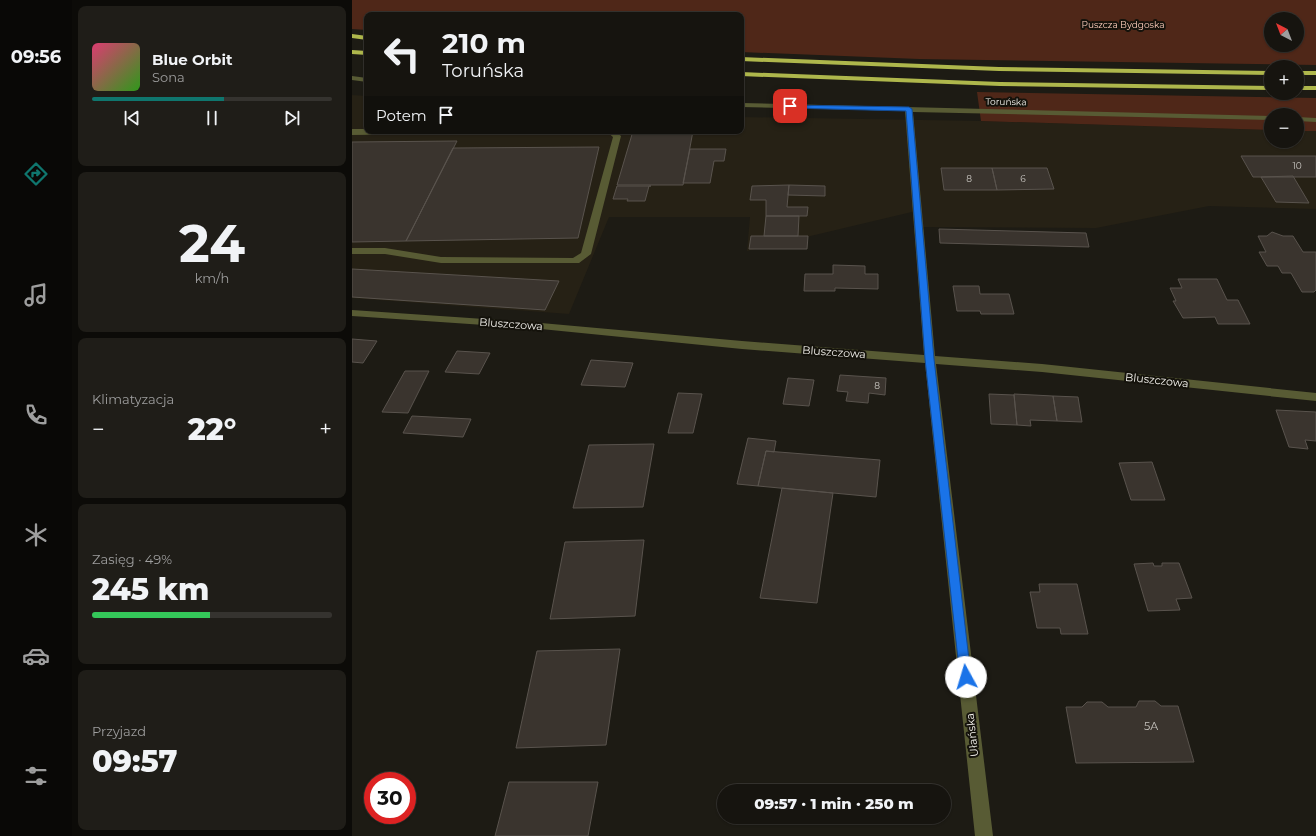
<!DOCTYPE html>
<html lang="pl">
<head>
<meta charset="utf-8">
<style>
  body { margin:0; font-family:Montserrat,sans-serif; background:#1f1d18; color:#f1f3f6; height:100vh; display:flex; flex-direction:column; font-size:15px; white-space:nowrap }
  * { box-sizing:border-box; margin:0 }
  p { font-size:13px; color:#9e9e9e }
  .icon { flex:none; width:22px; height:22px; fill:none; stroke:currentColor; stroke-width:2; stroke-linecap:round; stroke-linejoin:round }
  .map { position:relative; flex:1; overflow:hidden }
  .drawer { display:flex; flex-direction:column; gap:6px; padding:6px; background:#0c0b08; width:280px }
  .drawer>* { flex:none }
  .banner { position:absolute; left:12px; top:12px; width:380px; height:122px; border-radius:8px; box-shadow:0 1px 3px #0004,0 0 0 1px #35332f; background:#16140f; color:#f1f3f6; overflow:hidden }
  .needle { width:26px; rotate:318deg }
  .fabs { position:absolute; left:912px; top:12px; display:grid; gap:8px }
  .fabs a { display:grid; place-items:center; width:40px; height:40px; border-radius:50%; background:#16140f; box-shadow:0 1px 3px #0004,0 0 0 1px #35332f; font-size:20px }
  .speed { position:absolute; left:12px; top:772px; display:flex; gap:8px; font-size:20px; font-weight:700; text-align:center }
  .speed>* { display:grid; place-content:center; width:52px; height:52px; border-radius:50%; background:#16140f; box-shadow:0 1px 3px #0004,0 0 0 1px #35332f; line-height:1 }
  .speed .limit { border:6px solid #d22; background:#fff; color:#111 }
  .pin { position:absolute; display:grid; place-items:center; width:34px; height:34px; color:#fff; margin:-17px; border-radius:8px; box-shadow:0 2px 6px #0006 }
  .me { position:absolute; width:44px; margin:-22px; rotate:354deg; stroke-linejoin:round; filter:drop-shadow(0 0 3px #0008) }
  .turn { display:flex; align-items:center; gap:14px; height:84px; padding:0 12px; font-size:18px }
  .turn .icon { width:52px; height:52px; stroke-width:2.5 }
  .turn b { display:block; font-size:28px; line-height:34px }
  .then { display:flex; align-items:center; height:38px; padding:0 12px; background:#0003; gap:8px; font-size:15px }
  .big { font-size:30px; font-weight:800; line-height:1.1 }
  .drawer .card { flex:1; display:flex; flex-direction:column; justify-content:center; gap:6px; min-width:0; padding:0 14px; border-radius:8px; background:#1f1d18 }
  .drawer .dial { align-items:center; gap:0 }
  .dial b { font-size:52px; line-height:1 }
  .song { display:flex; align-items:center; gap:12px }
  .cover { width:48px; height:48px; border-radius:6px; background:linear-gradient(135deg,hsl(340 70% 55%),hsl(110 70% 35%)) }
  .played { height:4px; border-radius:2px; background:linear-gradient(90deg,#0f766e 55%,#35332f 55%) }
  .keys { display:flex; justify-content:space-around; direction:ltr }
  .heat { display:flex; justify-content:space-between; align-items:center; font-size:22px; direction:ltr }
  .charge { height:6px; border-radius:3px; background:linear-gradient(90deg,#34c759 49%,#35332f 0) }
  .trip { position:absolute; left:365px; top:784px; width:234px; height:40px; border-radius:20px; background:#16140f; box-shadow:0 1px 3px #0004,0 0 0 1px #35332f; font-weight:800; line-height:40px; text-align:center }
  main { display:flex; flex:1; min-height:0 }
  .menu { display:flex; flex-direction:column; width:72px; justify-content:space-around; align-items:center; background:#090806; color:#9e9e9e }
  .menu .icon { width:28px; height:28px }
  .menu .selected { color:#0f766e }
  .menu b { font-size:18px; color:#f1f3f6 }
  .map>svg:first-child { display:block }
  .built { fill:#262115 }
  .green { fill:#4f2718; fill-rule:evenodd }
  .building { fill:#3a342e; stroke:#59534d }
  .lines { fill:none; stroke-linecap:round; stroke-linejoin:round }
  .minor { fill:#585b34; fill-rule:evenodd }
  .highway { fill:#afb74c; fill-rule:evenodd }
  .route { fill:#1a73e8; stroke:#114b97 }
  .labels { text-anchor:middle; stroke-width:4; stroke-linejoin:round; paint-order:stroke }
  .far-park-label { font-size:9px; fill:#ffcebc; stroke:#14120b }
  .far-street-label { font-size:9px; fill:#f6f4ef; stroke:#14120b }
  .number-label { font-size:9px; fill:#c7c4bf }
  .street-label { font-size:11px; fill:#f6f4ef; stroke:#14120b }
  .near-number-label { font-size:11px; fill:#c7c4bf }
</style>
</head>
<body>
<main>
<nav class="menu">
<b>09:56</b>
<svg class="icon selected" aria-label="directions" viewBox="0 0 24 24"><path d="M12 3l9 9-9 9-9-9zM9 14v-3h6M13 9l2 2-2 2"/></svg>
<svg class="icon" aria-label="music" viewBox="0 0 24 24"><path d="M9 18V5l10-2v13"/><circle cx="6" cy="18" r="3"/><circle cx="16" cy="16" r="3"/></svg>
<svg class="icon" aria-label="phone" viewBox="0 0 24 24"><path d="M5 4h4l2 5-3 2q2 4 5 5l2-3 5 2v4C11 20 4 13 5 4z"/></svg>
<svg class="icon" aria-label="climate" viewBox="0 0 24 24"><path d="M12 3v18M4 7l16 10M4 17L20 7"/></svg>
<svg class="icon" aria-label="car" viewBox="0 0 24 24"><path d="M5 17H2v-5l4-1 3-4h7l3 4 3 1v5h-3M9 17h6M6 11h13"/><circle cx="7" cy="17" r="2"/><circle cx="17" cy="17" r="2"/></svg>
<svg class="icon" aria-label="filters" viewBox="0 0 24 24"><path d="M4 7h16M4 17h16"/><circle cx="9" cy="7" r="2"/><circle cx="15" cy="17" r="2"/></svg>
</nav>
<section class="drawer">
<div class="card">
<div class="song"><i class="cover"></i><div><b>Blue Orbit</b><p>Sona</p></div></div>
<div class="played"></div>
<div class="keys"><svg class="icon" aria-label="previous" viewBox="0 0 24 24"><path d="M18 5L8 12l10 7zM5 5v14"/></svg><svg class="icon" aria-label="pause" viewBox="0 0 24 24"><path d="M8 5v14M16 5v14"/></svg><svg class="icon" aria-label="next" viewBox="0 0 24 24"><path d="M6 5l10 7-10 7zM19 5v14"/></svg></div>
</div>
<div class="card dial"><b>24</b><p>km/h</p></div>
<div class="card"><p>Klimatyzacja</p>
<div class="heat"><a>−</a><b class="big">22°</b><a>+</a></div>
</div>
<div class="card"><p>Zasięg · 49%</p><b class="big">245 km</b><div class="charge"></div></div>
<div class="card"><p>Przyjazd</p><b class="big">09:57</b></div>
</section>
<div class="map">
<svg width="964" height="836" viewBox="0 0 964 836">
  <rect width="100%" height="100%" fill="#1d1b14"/>
  <!-- built -->
  <path class="built" d="M0 95 15 96V131H389V117L629 121 919 130V141H945V131H964V209L857 206 744 228 566 227 564 211 395 251 398 217H257L217 314 0 298Z"/>
  <!-- green -->
  <path class="green" d="M0 0H964V65L567 59 389 52V15H15V30L0 29ZM919 19H945V45H919Z
    M625 92 964 98V131H945V115H919V130L629 121Z"/>
  <!-- building -->
  <path class="building" d="M281 131H341L331 185H265Z
    M105 141 54 241 0 242V142Z
    M247 147 226 238 54 241 101 148Z
    M338 149H374L372 161H362L358 183H331Z
    M889 156H964V177H901Z
    M589 168H640L645 190H592Z
    M640 168H695L702 189 645 190Z
    M941 176 957 203 924 202 909 177Z
    M437 185 473 186V196L436 195Z
    M437 185 435 207H456L455 216H414V200H398L400 186Z
    M265 186H299H297L293 201H275L276 199H261Z
    M414 216H447L446 236H412Z
    M587 229 734 233 737 247 588 243Z
    M920 232 931 236H941L951 252H964V290L962 292H950L939 273H930L926 266H915L907 252H914L906 236H915Z
    M399 236H456L455 249H397Z
    M481 265 513 266V274H526V289L483 288V291H452L453 274H481Z
    M0 269 207 281 193 310 0 297Z
    M826 279H865L875 300H886L898 324H866L863 317 831 318 821 301H824L818 288H830Z
    M601 286H627L628 294H657L662 314H629L628 311H605Z
    M0 339 25 341 11 363 0 362Z
    M105 351 138 353 127 374 93 372Z
    M239 360 281 363 273 387 229 385Z
    M53 371H77L56 413 30 412Z
    M488 375 534 378 533 395 517 393 516 403 494 401 496 392 485 391Z
    M436 378 462 380 457 406 431 404Z
    M326 393 350 394 341 433H316Z
    M637 394 662 395 665 425 639 424Z
    M662 394 701 396 705 421 678 420 679 426 665 425Z
    M701 396 726 397 730 422 705 421Z
    M924 410 964 412V441L953 440 956 449 937 447Z
    M60 416 119 419 111 437 51 433Z
    M396 438 424 441 422 452 414 451 406 486 385 484Z
    M302 444 291 507 221 508 237 445Z
    M414 451 528 460 524 497 406 486Z
    M800 462 813 500H779L767 463Z
    M430 488 481 493 465 603 408 598Z
    M292 540 283 616 198 619 213 542Z
    M801 563 802 566H810V563H827L840 598 824 599 828 610 796 611 782 564Z
    M687 584H725L736 634H709L708 628H685L678 592H688Z
    M268 649 254 745 164 748 185 651Z
    M787 701H803L809 706H826L842 762 724 763 714 707H730L735 702H750L756 707H784Z
    M157 782H246L236 836H143Z"/>
  <g class="lines">
    <!-- minor -->
    <path class="minor" d="M0 76 15 78V82L0 80Z
      M389 103 919 116V120L561 112 583 356 690 364 964 393V401L690 372 584 364 641 836H623L573 363 390 349 189 329 0 316V310L189 323 390 341 572 355 553 111 389 107Z
      M945 117 964 118V122L945 121Z
      M0 129H15V131H86L82 134 0 135Z
      M254 131H263L269 136 239 254 227 263H89L33 254H0V248H33L89 257 221 258 229 253 261 137Z"/>
    <!-- highway -->
    <path class="highway" d="M0 34 15 36V40L0 38Z
      M0 50 15 51V55L0 54Z
      M389 57 647 67 919 71V75L647 71 389 61Z
      M945 71H964V75H945Z
      M389 72 648 82 919 86V90L648 86 389 76Z
      M945 86H964V90H945Z"/>
  </g>
  <!-- route -->
  <path class="route" d="M436 105 557 107 560 109 582 359 619 677 618 681 614 682 610 681 608 677 573 359 554 111 438 108H436Z"/>
  <g class="labels">
    <!-- far-park labels -->
    <g class="far-park-label">
      <text x="771" y="28">Puszcza Bydgoska</text>
    </g>
    <!-- far-street labels -->
    <g class="far-street-label">
      <text transform="translate(654 102) rotate(1)" y="3">Toruńska</text>
    </g>
    <!-- number labels -->
    <g class="number-label">
      <text x="945" y="169">10</text>
      <text x="617" y="182">8</text>
      <text x="671" y="182">6</text>
      <text x="525" y="389">8</text>
    </g>
    <!-- street labels -->
    <g class="street-label">
      <text transform="translate(159 324) rotate(4)" y="4">Bluszczowa</text>
      <text transform="translate(482 352) rotate(4)" y="4">Bluszczowa</text>
      <text transform="translate(805 380) rotate(6)" y="4">Bluszczowa</text>
      <text transform="translate(620 735) rotate(-96)" y="4">Ułańska</text>
    </g>
    <!-- near-number labels -->
    <g class="near-number-label">
      <text x="799" y="730">5A</text>
    </g>
  </g>
</svg>
<div class="fabs">
<a><svg class="needle" viewBox="-14 -14 28 28"><path d="M0-13l5 13h-10z" fill="#e53935"/><path d="M0 13l5-13h-10z" fill="#9e9e9e"/></svg></a>
<a>+</a>
<a>−</a>
</div>
<div class="speed"><div class="limit">30</div></div>
<div class="pin" style="left:438px;top:106px;background:#d93025"><svg class="icon" aria-label="arrive" viewBox="0 0 24 24"><path d="M6 21V4h12l-3 4 3 4H6"/></svg></div>
<svg class="me" style="left:614px;top:677px" viewBox="-20 -20 40 40"><circle r="19" fill="#fff"/><path d="M0-13L10 11 0 6-10 11z" fill="#1a73e8"/></svg>
<div class="trip">09:57 · 1 min · 250 m</div>
<div class="banner">
<div class="turn"><svg class="icon" aria-label="left" viewBox="0 0 24 24"><path d="M17 20v-9H6M10 6l-5 5 5 5"/></svg><div><b>210 m</b>Toruńska</div></div>
<div class="then">Potem<svg class="icon" aria-label="arrive" viewBox="0 0 24 24"><path d="M6 21V4h12l-3 4 3 4H6"/></svg></div>
</div>
</div>
</main>
</body>
</html>
